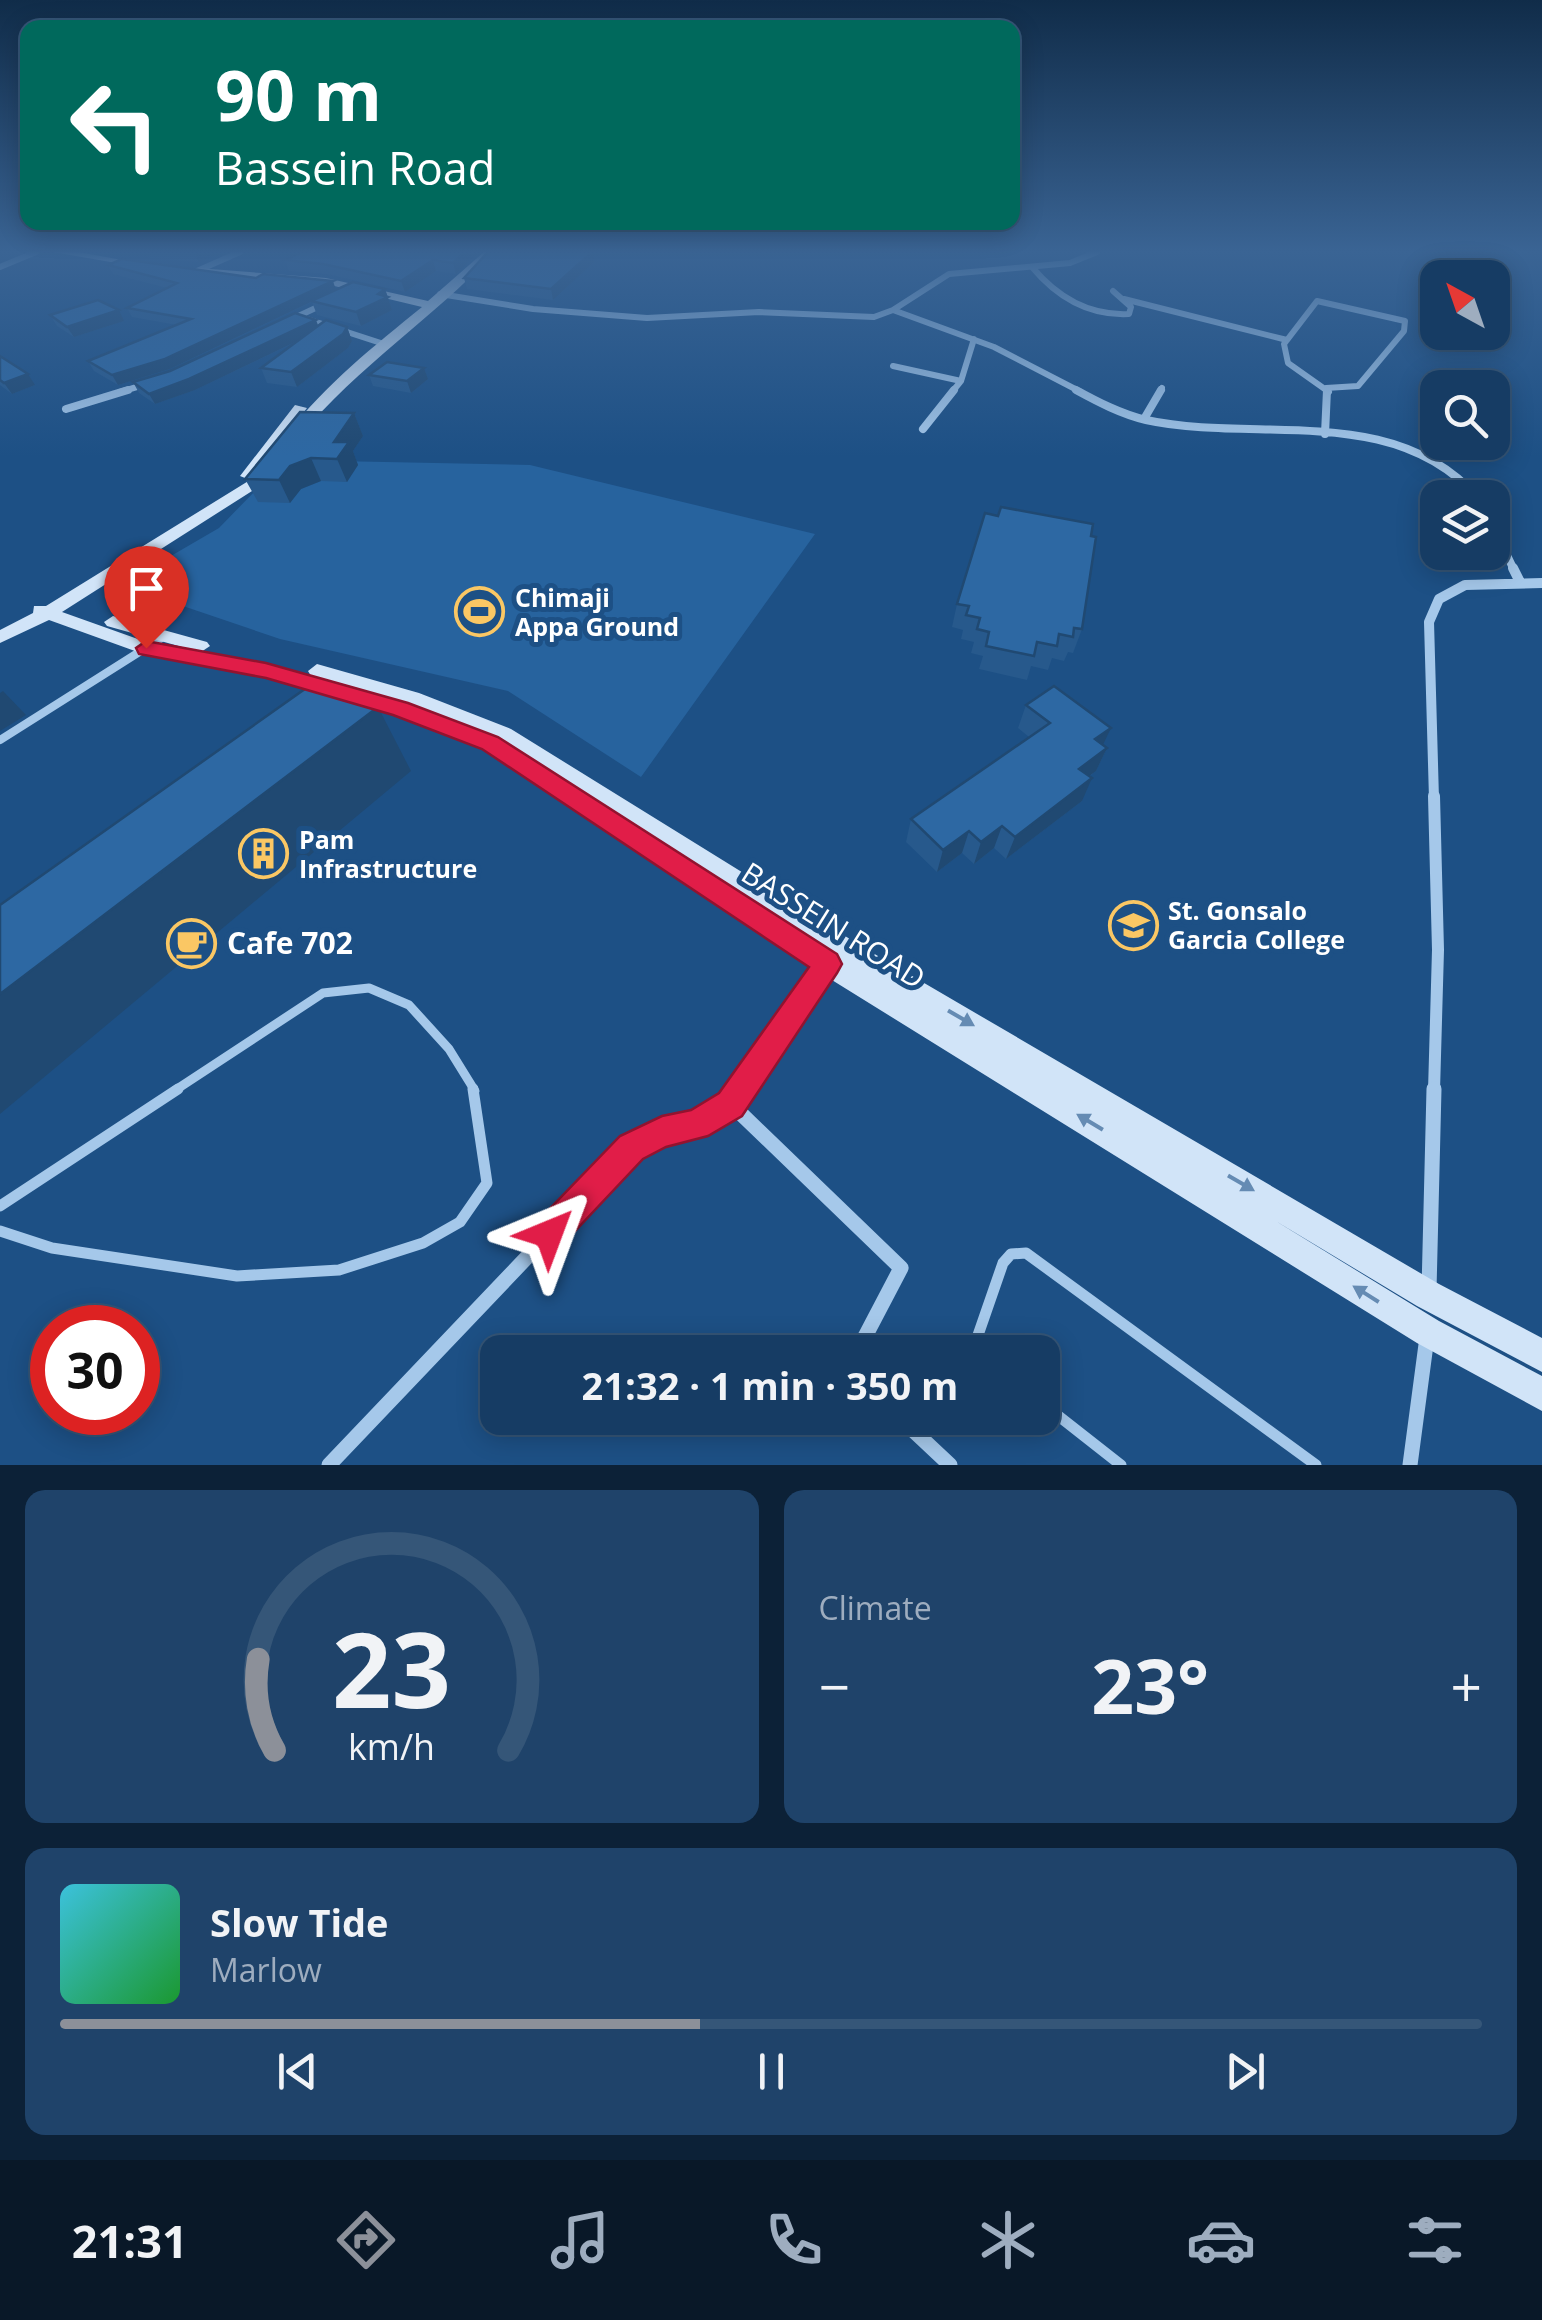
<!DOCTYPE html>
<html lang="en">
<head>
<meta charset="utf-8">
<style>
  body { margin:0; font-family:"Open Sans",sans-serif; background:#1f436a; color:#f1f3f6; height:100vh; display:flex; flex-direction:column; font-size:38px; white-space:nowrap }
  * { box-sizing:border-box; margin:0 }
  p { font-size:32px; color:#9eadbf }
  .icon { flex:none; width:55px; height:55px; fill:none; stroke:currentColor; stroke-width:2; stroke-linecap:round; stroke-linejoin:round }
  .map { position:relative; height:1465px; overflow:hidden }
  .sheet { display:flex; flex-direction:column; gap:25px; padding:25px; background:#0c2137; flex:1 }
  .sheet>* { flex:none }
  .top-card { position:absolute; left:20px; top:20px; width:1000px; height:210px; border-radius:20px; box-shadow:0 5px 25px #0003,0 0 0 2px #355678; background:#00695c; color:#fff; overflow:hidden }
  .needle { width:65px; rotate:320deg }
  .fabs { position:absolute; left:1420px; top:260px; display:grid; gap:20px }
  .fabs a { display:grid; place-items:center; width:90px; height:90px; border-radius:20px; background:#163c64; box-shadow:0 5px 25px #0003,0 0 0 2px #355678; font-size:50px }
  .speed { position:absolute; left:30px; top:1305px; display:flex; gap:20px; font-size:50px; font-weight:700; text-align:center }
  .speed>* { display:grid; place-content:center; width:130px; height:130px; border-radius:50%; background:#163c64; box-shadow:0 5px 25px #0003,0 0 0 2px #355678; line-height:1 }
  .speed .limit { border:15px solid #d22; background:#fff; color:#111 }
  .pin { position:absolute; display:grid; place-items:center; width:85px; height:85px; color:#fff; margin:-102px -42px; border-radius:50% 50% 50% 0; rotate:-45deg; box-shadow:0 0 10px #0007 }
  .pin .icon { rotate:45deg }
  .me { position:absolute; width:110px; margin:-55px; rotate:44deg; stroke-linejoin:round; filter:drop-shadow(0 0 8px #0008) }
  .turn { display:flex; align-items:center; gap:35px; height:210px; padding:0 30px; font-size:45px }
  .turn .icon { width:130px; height:130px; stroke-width:2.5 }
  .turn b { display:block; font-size:70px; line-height:85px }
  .big { font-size:75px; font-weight:700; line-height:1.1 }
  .sheet .card { flex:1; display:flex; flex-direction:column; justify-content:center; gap:15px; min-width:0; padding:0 35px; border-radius:20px; background:#1f436a }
  .sheet .dial { align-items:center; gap:0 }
  .dial svg { height:260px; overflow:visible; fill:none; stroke:#355678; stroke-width:7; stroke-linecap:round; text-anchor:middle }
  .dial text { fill:#f1f3f6; stroke:none }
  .song { display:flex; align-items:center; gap:30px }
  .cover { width:120px; height:120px; border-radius:15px; background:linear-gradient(135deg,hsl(190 70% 55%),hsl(130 70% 35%)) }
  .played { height:10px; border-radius:5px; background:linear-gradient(90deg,#8c9099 45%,#355678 45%) }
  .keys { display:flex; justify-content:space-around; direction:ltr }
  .heat { display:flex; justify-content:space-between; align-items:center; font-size:55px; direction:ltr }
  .sheet .tiles { flex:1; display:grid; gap:25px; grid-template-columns:1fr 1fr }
  .card:last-child { grid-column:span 2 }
  .trip { position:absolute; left:480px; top:1335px; width:580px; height:100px; border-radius:20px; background:#163c64; box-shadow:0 5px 25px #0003,0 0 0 2px #355678; font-weight:700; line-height:100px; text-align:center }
  .tab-bar { display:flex; height:160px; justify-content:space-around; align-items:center; background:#091828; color:#9eadbf }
  .tab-bar .icon { width:70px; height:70px }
  .tab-bar .on { color:#8c9099 }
  .tab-bar b { font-size:45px; color:#f1f3f6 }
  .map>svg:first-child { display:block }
  .green { fill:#27639e }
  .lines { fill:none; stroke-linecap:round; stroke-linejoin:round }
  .lane-far2 { stroke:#a5c8ea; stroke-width:8 }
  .lane-far1 { stroke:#a5c8ea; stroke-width:9 }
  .lane { stroke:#a5c8ea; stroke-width:11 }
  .street-far4 { stroke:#a5c8ea; stroke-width:6 }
  .street-far3 { stroke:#a5c8ea; stroke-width:8 }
  .street-far2 { stroke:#a5c8ea; stroke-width:10 }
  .street-far1 { stroke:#a5c8ea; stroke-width:12 }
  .street { stroke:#a5c8ea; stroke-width:15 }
  .secondary { fill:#d1e4f8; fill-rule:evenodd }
  .wall { fill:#27598c }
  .shaded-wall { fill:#204972 }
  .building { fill:#2d68a3; stroke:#204972; stroke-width:2.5 }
  .oneway { fill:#658bb3 }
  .route { fill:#e11d48; stroke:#92132f; stroke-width:2.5 }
  .labels { text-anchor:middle; stroke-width:10; stroke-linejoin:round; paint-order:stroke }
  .poi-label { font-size:25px; font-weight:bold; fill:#fff; stroke:#1d5085; text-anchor:start }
  .near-street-label { font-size:30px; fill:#fff; stroke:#1d5085 }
  .near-poi-label { font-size:30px; font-weight:bold; fill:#fff; stroke:#1d5085; text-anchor:start }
</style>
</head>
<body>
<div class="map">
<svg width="1542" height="1465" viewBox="0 0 1542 1465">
  <rect width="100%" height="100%" fill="#1d5085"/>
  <!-- green -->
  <path class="green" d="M285 460 530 465 815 534 641 777 508 691 280 639 121 585 219 528Z"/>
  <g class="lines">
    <!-- lane-far2 -->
    <path class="lane-far2" d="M0 740 163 637"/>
    <!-- lane-far1 -->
    <path class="lane-far1" d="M174 1091 323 993 369 988 409 1005 449 1049 475 1091"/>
    <!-- lane -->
    <path class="lane" d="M0 1206 178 1089
      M0 1231 52 1248 237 1276 339 1270 423 1243 460 1222 487 1183 473 1089
      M982 1352 977 1338 1003 1263 1011 1254 1026 1253 1316 1465
      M1042 1403 1121 1465"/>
    <!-- street-far4 -->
    <path class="street-far4" d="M0 267 36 252
      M1032 267C1057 297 1089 316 1129 314L1131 307 1113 291
      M197 271 240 252
      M440 294 533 309 647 318 759 312 874 317 893 310 949 274 1070 263 1097 252
      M1124 299 1287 340
      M893 310 994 347 1081 392
      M304 318 387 345
      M290 320 324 304
      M893 366 961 381
      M1326 388 1358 386 1404 331 1405 321 1317 301 1284 344 1288 363 1329 392
      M120 392 147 384
      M952 392 961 381 974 339
      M1160 392 1162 388"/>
    <!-- street-far3 -->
    <path class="street-far3" d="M1076 390C1098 402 1121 414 1146 420 1256 444 1394 401 1478 498
      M66 409 128 390
      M1144 419 1161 390
      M923 429 954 390
      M1325 434 1327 390
      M1492 524 1514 570"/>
    <!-- street-far2 -->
    <path class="street-far2" d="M1513 568 1520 582
      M1434 799 1429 622 1439 599 1465 585 1542 583"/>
    <!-- street-far1 -->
    <path class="street-far1" d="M1434 796 1438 950 1434 1091
      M740 1091 828 963"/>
    <!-- street -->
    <path class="street" d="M731 1104 901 1268 857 1352
      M1429 1290 1434 1089
      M900 1418 950 1465
      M329 1465 631 1148C669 1128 716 1126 741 1089
      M1410 1465 1427 1337"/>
    <!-- secondary -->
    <path class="secondary" d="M53 252H78L150 265 145 268Z
      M484 252H495C434 318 359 365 300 436L295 437 288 433C326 384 374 346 422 307L326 284 198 274 193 271 198 268 326 278 428 301Z
      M295 405 307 408 263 465 275 468 263 484 62 612 149 643 200 652 107 626 104 622 113 616 207 642 210 646 201 652 266 663 311 676 308 671 317 664 419 693 511 729 866 949 1439 1284 1542 1338V1372L1417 1306 1274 1220 1439 1321 1542 1376V1411L1417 1343 819 972 483 748 364 704 266 677 146 655 49 620 0 643V630L33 613 34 606H46L250 480 240 476ZM320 678C374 692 426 708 477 730L376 694Z"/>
  </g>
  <!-- wall -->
  <path class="wall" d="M144 252H222L199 262 150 258 148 252Z
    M479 252 456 274 436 271 405 292 327 274 289 271 285 260Z
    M594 262 553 300 467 289 464 278Z
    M108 265 336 290 385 289 392 310 361 326 317 315 312 302 170 369 118 385 94 371 88 361 177 325 132 317 127 308 167 288 113 274Z
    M50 315 124 321 74 337 57 326Z
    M318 326 347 327 352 341 348 348 297 387 267 383 261 368 298 341 195 390 155 404 139 393 133 382Z
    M0 356 35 385 12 394 0 385Z
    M424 368 428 379 411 393 373 386 369 375Z
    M354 413 363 436 353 451 358 465 347 482 321 481 301 489 290 503 258 502 245 479Z
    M1091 536 1082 629 1073 653 1068 652 1064 661 1052 658 1048 670 1031 666 1027 680 979 669 983 656 971 653 974 642 961 639 963 630 952 627 957 604Z
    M1026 705 1107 748 1096 771 1090 776 1082 801 1006 859 994 848 974 864 962 853 937 872 906 842 911 819 1029 737 1018 728Z"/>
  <!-- shaded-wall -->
  <path class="shaded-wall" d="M194 252H222L199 262Z
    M465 252H479L456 274 453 263Z
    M593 252 594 262 553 300 551 289Z
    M433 260 436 271 405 292 401 281Z
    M333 281 336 290 170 369 118 385 112 375Z
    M385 289 392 310 361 326 356 312Z
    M119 310 124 321 74 337 67 327Z
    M316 320 320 330 195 390 155 404 149 394Z
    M347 327 352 341 348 348 297 387 291 372Z
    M424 368 428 379 411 393 407 381Z
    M28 374 35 385 12 394 4 383Z
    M354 413 363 436 353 451 358 465 347 482 337 459 334 442Z
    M311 458 321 481 301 489 290 503 279 480 290 466Z
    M3 691 26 715 0 731V693Z
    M378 707 411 771 0 1114V994Z
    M1111 728 1100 751 1095 739Z
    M1107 748 1096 771 1069 791 1079 769Z
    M1092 778 1082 801 1006 859 1015 837Z
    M1002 826 994 848 974 864 981 842Z
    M969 831 962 853 937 872 943 850Z"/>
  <!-- building -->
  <path class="building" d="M302 252H465L453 263 433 260 401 281 323 264 285 260Z
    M488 252H592L551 289 464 278Z
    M122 259 256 278 263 274 333 281 165 359 112 375 88 361 191 319 127 308 177 283 108 265Z
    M353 282 385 289 378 294 388 297 356 312 311 301Z
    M98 300 119 310 67 327 50 315Z
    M295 313 316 320 189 379 149 394 133 382 170 371Z
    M326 320 347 327 343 334 291 372 261 368Z
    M0 356 28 374 4 383 0 380Z
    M387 362 424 368 407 381 369 375Z
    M300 412 354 413 334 442H349L337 459 311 458 290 466 279 480 245 479Z
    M1001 507 1093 524 1091 536 1096 537 1082 629 1074 628 1073 637 1059 634 1057 646 1037 642 1034 656 986 646 989 632 977 629 980 618 966 615 969 606 957 604 985 513 998 516Z
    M312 684 378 707 0 994V905Z
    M1054 686 1111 728 1095 739 1107 748 1079 769 1092 778 1015 837 1002 826 981 842 969 831 943 850 911 819 1050 723 1026 705Z"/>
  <!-- one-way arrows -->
  <defs><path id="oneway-solid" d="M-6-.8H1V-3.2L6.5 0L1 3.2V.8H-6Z" transform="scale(2.5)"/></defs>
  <g class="oneway">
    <use href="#oneway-solid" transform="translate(961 1018) rotate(30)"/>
    <use href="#oneway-solid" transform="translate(1090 1122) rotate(-149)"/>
    <use href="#oneway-solid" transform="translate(1241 1183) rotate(30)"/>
    <use href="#oneway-solid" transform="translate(1366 1294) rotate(-148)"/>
  </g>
  <!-- sky -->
  <linearGradient id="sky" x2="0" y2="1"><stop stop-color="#102c49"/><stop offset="0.55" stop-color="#3a6494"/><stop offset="1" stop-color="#3a6494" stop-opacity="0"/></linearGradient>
  <rect width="1542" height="457" fill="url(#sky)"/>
  <!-- route -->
  <path class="route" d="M146 641 266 663 408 703 498 737 837 954 842 964 837 973 742 1116 708 1136 666 1147 643 1159 561 1246 549 1251 537 1246 532 1234 537 1222 620 1136 662 1116 691 1110 719 1093 809 967 482 749 393 715 266 678 139 654 136 648Z"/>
  <!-- icons -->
  <defs>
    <symbol id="stadium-ring" viewBox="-11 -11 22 22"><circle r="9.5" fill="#1d5085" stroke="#fac764" stroke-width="1.5"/><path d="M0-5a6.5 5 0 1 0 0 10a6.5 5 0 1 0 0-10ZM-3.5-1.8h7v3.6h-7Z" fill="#fac764"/></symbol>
    <symbol id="building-ring" viewBox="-11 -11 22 22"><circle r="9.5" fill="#1d5085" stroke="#fac764" stroke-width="1.5"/><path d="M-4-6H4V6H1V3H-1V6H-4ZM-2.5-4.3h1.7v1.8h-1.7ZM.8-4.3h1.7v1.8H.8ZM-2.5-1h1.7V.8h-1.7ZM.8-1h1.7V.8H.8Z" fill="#fac764"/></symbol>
    <symbol id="university-ring" viewBox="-11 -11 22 22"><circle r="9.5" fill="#1d5085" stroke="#fac764" stroke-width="1.5"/><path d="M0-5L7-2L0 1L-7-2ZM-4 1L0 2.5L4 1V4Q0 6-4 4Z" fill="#fac764"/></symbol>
    <symbol id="cafe-ring" viewBox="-11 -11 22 22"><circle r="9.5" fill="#1d5085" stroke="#fac764" stroke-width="1.5"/><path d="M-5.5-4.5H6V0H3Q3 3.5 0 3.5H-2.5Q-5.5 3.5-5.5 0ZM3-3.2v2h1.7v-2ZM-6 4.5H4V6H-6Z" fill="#fac764"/></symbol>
  </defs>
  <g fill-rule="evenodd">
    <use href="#stadium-ring" x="452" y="584" width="55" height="55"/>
    <use href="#building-ring" x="236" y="826" width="55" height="55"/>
    <use href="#university-ring" x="1106" y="898" width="55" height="55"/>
    <use href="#cafe-ring" x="164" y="916" width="55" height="55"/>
  </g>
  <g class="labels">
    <!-- poi labels -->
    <g class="poi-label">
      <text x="515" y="607">Chimaji<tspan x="515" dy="29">Appa Ground</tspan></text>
      <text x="299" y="849">Pam<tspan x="299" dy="29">Infrastructure</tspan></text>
      <text x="1168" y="920">St. Gonsalo<tspan x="1168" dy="29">Garcia College</tspan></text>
    </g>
    <!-- near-street labels -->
    <g class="near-street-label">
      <text transform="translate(833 926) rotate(32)" y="10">BASSEIN ROAD</text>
    </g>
    <!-- near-poi labels -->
    <g class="near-poi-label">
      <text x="227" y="954">Cafe 702</text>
    </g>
  </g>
</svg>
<div class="fabs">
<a><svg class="needle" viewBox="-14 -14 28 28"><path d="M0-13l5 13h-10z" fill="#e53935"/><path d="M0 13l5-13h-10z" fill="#9eadbf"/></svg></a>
<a><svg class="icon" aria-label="search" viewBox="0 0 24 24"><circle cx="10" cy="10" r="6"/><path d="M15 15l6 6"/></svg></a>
<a><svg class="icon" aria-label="layers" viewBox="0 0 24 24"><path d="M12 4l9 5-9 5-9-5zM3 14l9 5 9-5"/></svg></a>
</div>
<div class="speed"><div class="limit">30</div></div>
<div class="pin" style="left:146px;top:648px;background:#d93025"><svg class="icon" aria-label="arrive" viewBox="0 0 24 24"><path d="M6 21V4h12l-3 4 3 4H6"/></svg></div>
<svg class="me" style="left:549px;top:1234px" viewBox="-20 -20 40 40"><path d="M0-17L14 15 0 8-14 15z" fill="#e11d48" stroke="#fff" stroke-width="4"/></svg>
<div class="trip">21:32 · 1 min · 350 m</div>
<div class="top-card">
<div class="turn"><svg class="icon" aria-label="left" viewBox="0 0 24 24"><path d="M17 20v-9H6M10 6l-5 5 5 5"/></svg><div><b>90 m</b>Bassein Road</div></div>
</div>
</div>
<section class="sheet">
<div class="tiles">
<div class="card dial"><svg viewBox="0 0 100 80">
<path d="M14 69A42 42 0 1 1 86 69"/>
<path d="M14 69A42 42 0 0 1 9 41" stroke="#8c9099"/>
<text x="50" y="56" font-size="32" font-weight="700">23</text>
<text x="50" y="72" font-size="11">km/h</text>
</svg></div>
<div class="card"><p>Climate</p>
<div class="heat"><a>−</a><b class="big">23°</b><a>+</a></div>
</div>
<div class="card">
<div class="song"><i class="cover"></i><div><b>Slow Tide</b><p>Marlow</p></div></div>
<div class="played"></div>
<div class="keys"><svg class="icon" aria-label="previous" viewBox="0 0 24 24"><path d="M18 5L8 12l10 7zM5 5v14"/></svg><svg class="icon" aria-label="pause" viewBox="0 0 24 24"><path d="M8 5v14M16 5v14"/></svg><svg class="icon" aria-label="next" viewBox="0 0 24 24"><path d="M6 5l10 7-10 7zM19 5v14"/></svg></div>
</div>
</div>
</section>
<nav class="tab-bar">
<b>21:31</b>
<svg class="icon on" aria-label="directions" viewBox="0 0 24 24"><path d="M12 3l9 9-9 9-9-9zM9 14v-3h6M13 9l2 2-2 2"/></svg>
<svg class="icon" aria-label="music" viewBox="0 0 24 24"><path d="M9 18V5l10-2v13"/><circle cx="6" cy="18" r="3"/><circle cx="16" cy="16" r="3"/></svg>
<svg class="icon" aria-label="phone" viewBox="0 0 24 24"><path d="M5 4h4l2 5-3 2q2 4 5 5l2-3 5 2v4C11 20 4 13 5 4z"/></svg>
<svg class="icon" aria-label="climate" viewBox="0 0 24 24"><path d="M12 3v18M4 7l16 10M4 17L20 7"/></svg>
<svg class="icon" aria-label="car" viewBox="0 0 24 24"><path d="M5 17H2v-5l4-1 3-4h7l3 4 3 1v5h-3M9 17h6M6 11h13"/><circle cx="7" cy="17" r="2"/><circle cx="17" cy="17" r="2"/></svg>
<svg class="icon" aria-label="filters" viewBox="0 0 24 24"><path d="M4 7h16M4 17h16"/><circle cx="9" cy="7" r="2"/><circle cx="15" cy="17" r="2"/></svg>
</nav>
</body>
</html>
